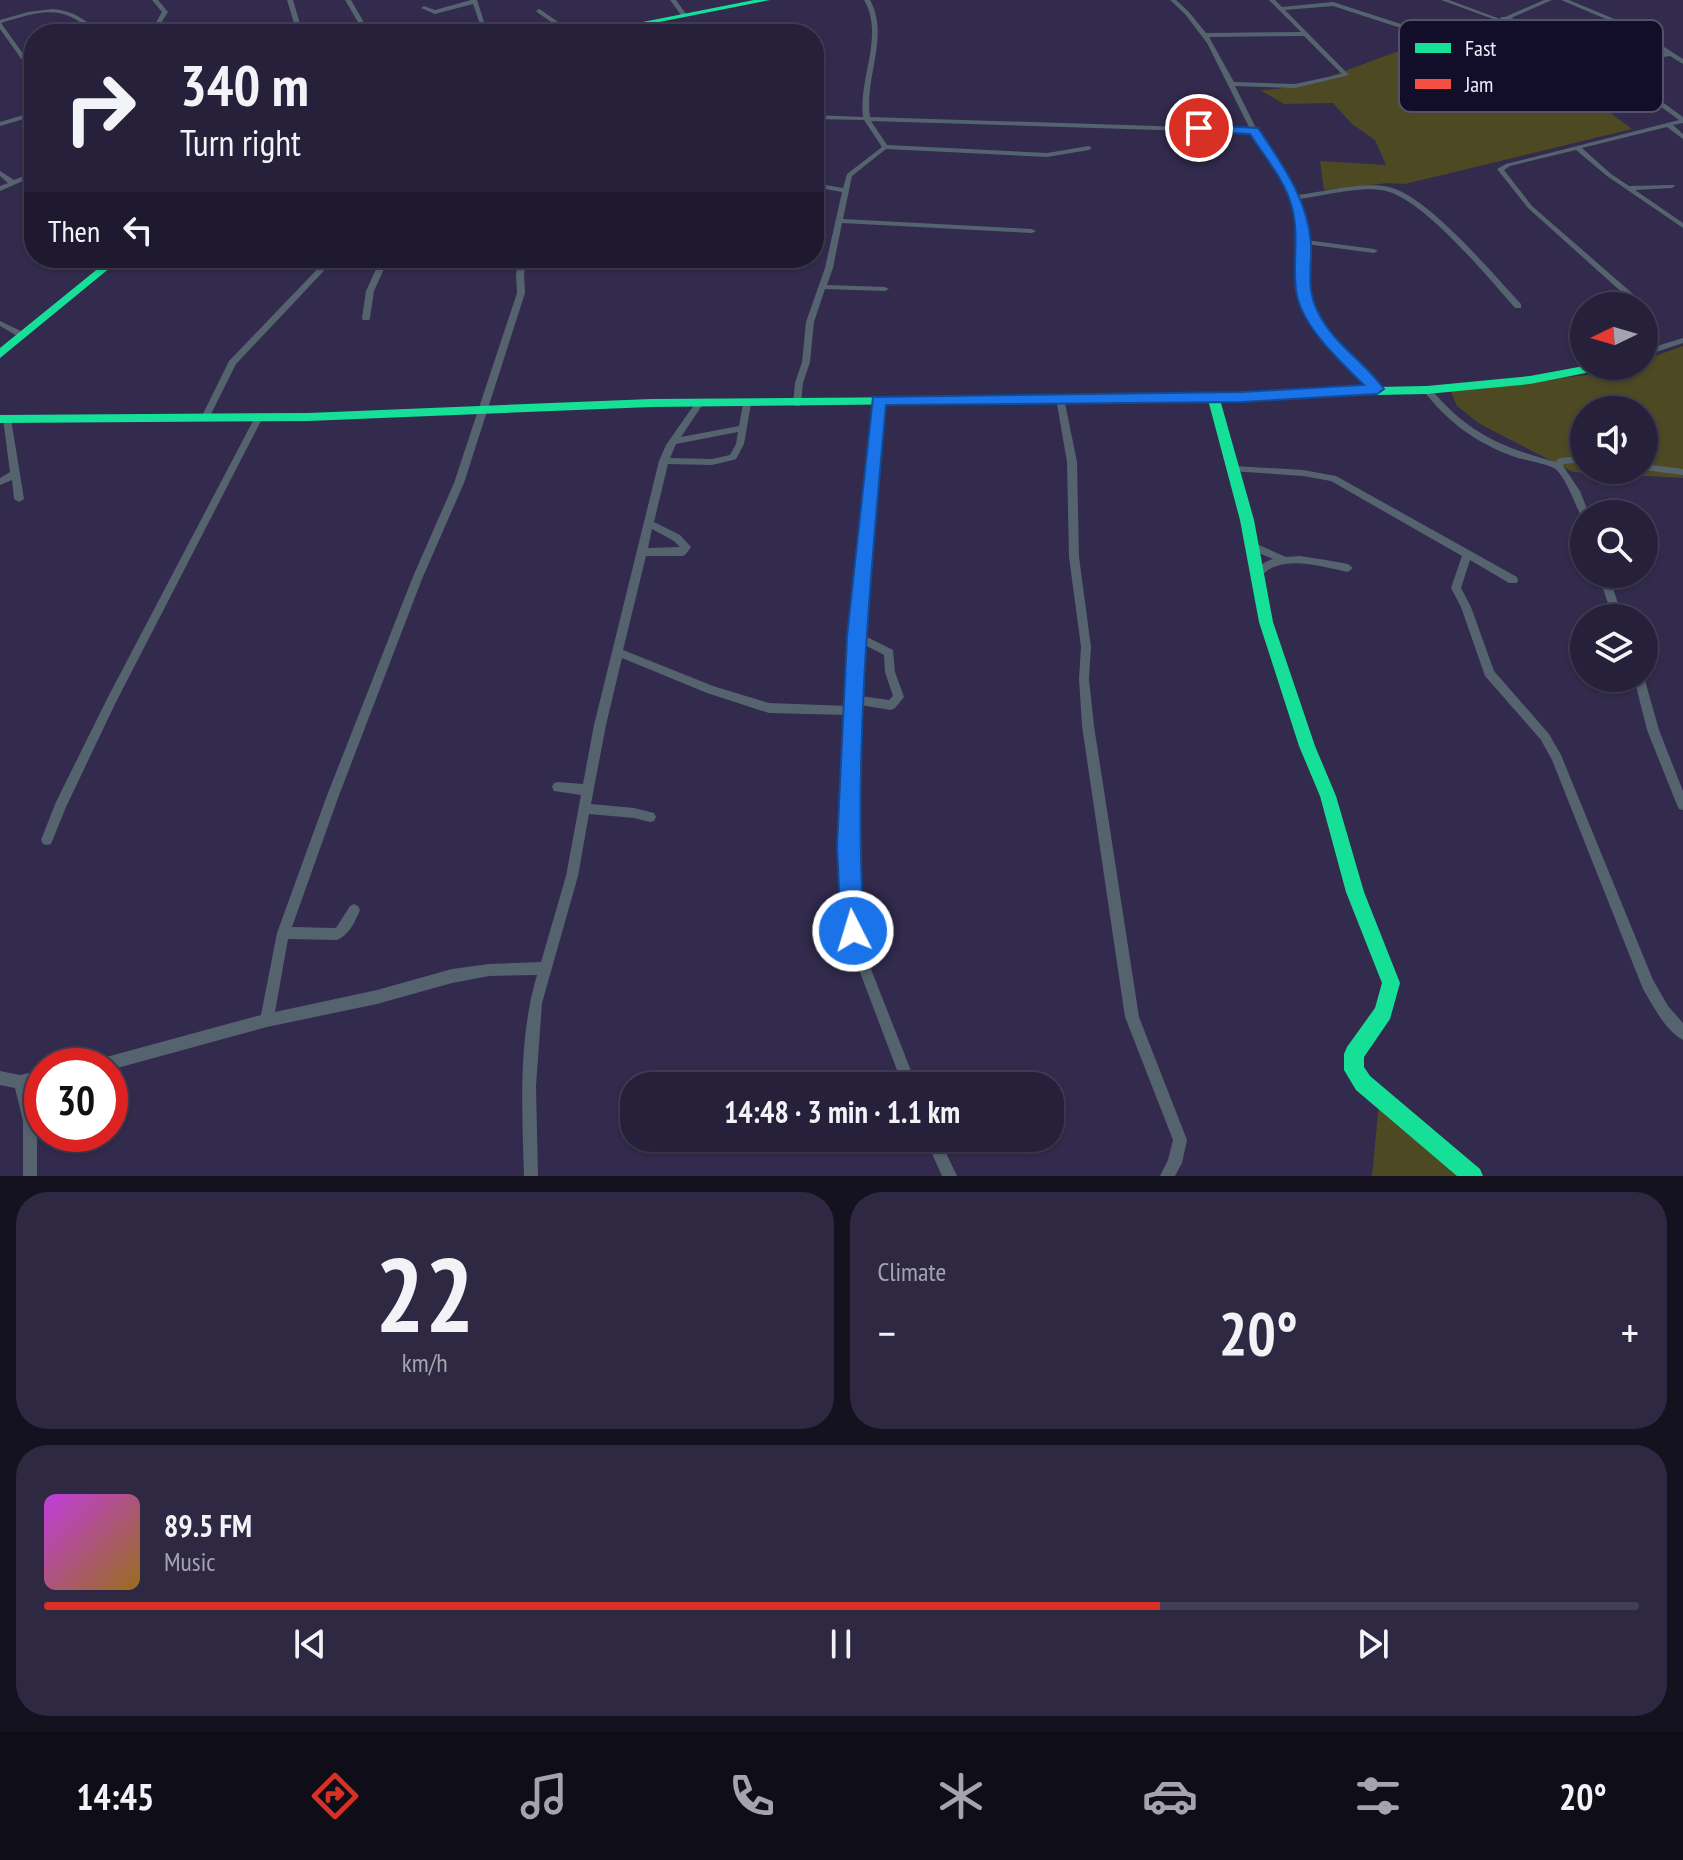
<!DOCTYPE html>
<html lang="en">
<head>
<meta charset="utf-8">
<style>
  body { margin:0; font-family:"PT Sans Narrow",sans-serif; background:#2e2842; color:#f1f3f6; height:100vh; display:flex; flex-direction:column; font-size:30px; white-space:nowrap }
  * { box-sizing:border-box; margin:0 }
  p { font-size:26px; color:#a4a3af }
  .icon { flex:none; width:44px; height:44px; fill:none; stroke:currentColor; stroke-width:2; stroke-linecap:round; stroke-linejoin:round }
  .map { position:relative; height:1176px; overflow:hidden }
  .panel { display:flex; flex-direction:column; gap:16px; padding:16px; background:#151220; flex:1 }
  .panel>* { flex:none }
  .banner { position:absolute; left:24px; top:24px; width:800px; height:244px; border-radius:32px; box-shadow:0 2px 6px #0004,0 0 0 2px #423e54; background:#26203a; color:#f1f3f6; overflow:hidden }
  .needle { width:52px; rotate:265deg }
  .tools { position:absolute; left:1570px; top:292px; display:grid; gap:16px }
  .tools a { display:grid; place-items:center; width:88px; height:88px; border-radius:50%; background:#26203a; box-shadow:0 2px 6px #0004,0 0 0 2px #423e54; font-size:40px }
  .speed { position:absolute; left:24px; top:1048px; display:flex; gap:16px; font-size:40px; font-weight:700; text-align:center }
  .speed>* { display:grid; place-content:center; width:104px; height:104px; border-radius:50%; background:#26203a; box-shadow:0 2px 6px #0004,0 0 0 2px #423e54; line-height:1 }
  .speed .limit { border:12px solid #d22; background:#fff; color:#111 }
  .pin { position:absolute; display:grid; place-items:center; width:68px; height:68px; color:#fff; margin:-34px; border:4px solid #fff; border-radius:50%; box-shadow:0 2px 8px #0007 }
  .me { position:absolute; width:88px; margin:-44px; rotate:355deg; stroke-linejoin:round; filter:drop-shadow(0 0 6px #0008) }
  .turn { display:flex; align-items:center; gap:28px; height:168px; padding:0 24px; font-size:36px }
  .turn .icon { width:104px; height:104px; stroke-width:2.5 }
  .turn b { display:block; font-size:56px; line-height:68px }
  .then { display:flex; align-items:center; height:76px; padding:0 24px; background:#0003; gap:16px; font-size:30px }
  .big { font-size:60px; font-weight:800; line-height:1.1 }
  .panel .tile { flex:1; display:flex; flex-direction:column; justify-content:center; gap:12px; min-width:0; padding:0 28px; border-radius:32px; background:#2e2842 }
  .panel .dial { align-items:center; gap:0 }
  .dial b { font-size:104px; line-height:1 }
  .song { display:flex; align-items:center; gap:24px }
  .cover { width:96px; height:96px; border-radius:12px; background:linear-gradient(135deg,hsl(290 70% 55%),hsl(40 70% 35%)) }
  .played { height:8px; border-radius:4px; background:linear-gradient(90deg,#d93025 70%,#423e54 70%) }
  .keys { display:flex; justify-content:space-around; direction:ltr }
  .heat { display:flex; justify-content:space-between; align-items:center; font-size:44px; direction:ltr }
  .panel .tiles { flex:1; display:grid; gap:16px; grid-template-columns:1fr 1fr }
  .tile:last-child { grid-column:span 2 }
  .trip { position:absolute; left:620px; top:1072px; width:444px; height:80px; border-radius:32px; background:#26203a; box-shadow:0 2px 6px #0004,0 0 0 2px #423e54; font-weight:800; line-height:80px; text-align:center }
  .tabs { display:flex; height:128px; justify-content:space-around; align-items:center; background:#0f0d17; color:#a4a3af }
  .tabs .icon { width:56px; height:56px }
  .tabs .selected { color:#d93025 }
  .tabs b { font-size:36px; color:#f1f3f6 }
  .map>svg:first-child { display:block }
  .green { fill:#4c4923; fill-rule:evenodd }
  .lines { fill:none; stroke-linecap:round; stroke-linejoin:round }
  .street { fill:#55636f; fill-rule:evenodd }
  .fast { fill:#16e098; fill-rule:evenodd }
  .jam { fill:#f24e42; fill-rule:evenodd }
  .route { fill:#1a73e8; stroke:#114b97; stroke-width:2 }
  .key { fill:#120e29; stroke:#545168; stroke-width:2 }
  .key-label { font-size:22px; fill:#edecfc }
</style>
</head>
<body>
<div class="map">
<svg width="1683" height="1176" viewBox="0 0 1683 1176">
  <rect width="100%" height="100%" fill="#322b4d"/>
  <!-- green -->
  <path class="green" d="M1454 36 1476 39 1528 58 1560 44 1624 73 1650 70 1663 80 1634 83 1593 100 1632 129 1405 184 1388 183 1324 190 1320 161 1386 165 1375 140 1352 124 1333 103 1284 104 1260 90C1311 89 1352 67 1399 51 1418 45 1437 46 1454 36Z
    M1683 346V478L1573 472 1480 424 1457 406 1450 390 1605 373 1626 366H1644V360ZM1584 410H1644V470H1584Z
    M1379 1103 1463 1176H1372Z"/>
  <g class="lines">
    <!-- street -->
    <path class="street" d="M152 0H158L168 12 161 23 181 29 187 34C178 33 170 27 161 27 147 25 123 34 106 34L155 24 162 12Z
      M287 0H293L300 24 307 34H301L296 26 263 34H253L294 23Z
      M345 0H351L370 33 383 23 388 24 376 34H365Z
      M471 0H477L485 25 480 24 473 4 435 14 421 8 424 6 435 10Z
      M670 0H676L686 14 685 15H681Z
      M864 0H870C890 36 864 78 870 117L1250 129 1207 43 1185 14 1170 0H1176L1189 12 1206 33 1301 32 1269 0H1275L1282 7 1333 2 1450 40 1496 20 1441 0H1449L1500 19 1501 17H1505L1544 0H1552L1511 18C1546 27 1577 41 1607 62L1665 53 1627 28 1561 0H1569L1631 26 1683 59V64L1670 56 1611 65 1683 117V123L1673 125 1683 134V139L1667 127 1582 148 1611 174 1629 186 1674 185 1675 186 1672 188 1635 190 1683 223V228L1607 176 1576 150 1510 166 1504 170 1532 206 1633 294 1629 296H1626L1528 208 1497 169 1506 164 1679 120 1618 75 1605 66 1601 65V63C1582 50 1524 16 1503 22 1485 26 1467 37 1450 44L1333 6 1285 10 1349 75 1295 88 1235 86 1256 128 1289 180 1297 195C1323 192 1364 181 1389 187 1429 197 1492 273 1521 304V308H1515C1488 277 1424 200 1386 191 1364 185 1322 196 1299 199L1304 214 1306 240 1374 249 1378 251 1374 253 1306 244C1306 259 1305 274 1308 289 1315 333 1353 358 1381 389L1380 391H1374C1340 359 1301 325 1299 275 1298 251 1301 226 1293 202 1284 177 1266 156 1253 133L871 121 887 145 1047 153 1089 146 1092 148 1089 150 1047 157 886 149 852 176 843 219 1032 229 1036 231 1032 233 842 223 833 268 827 285 885 287 889 289 885 291 825 289 814 322 810 362 803 383 801 404 800 406H794L793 404 795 383 802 362 806 322 825 268 842 192 814 187V183L843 188 847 174 882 147 864 120 814 119V115L863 117C858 78 885 36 864 0ZM1304 36 1342 74 1295 84 1234 82 1209 37Z
      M53 9C73 11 86 19 100 34H94C63 2 38 12 1 23L34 69V75L32 74 0 29V20L28 12Z
      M539 9 541 10 575 34H568L537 12 536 11Z
      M34 112V116L0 126V122Z
      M0 171 14 180 34 172V176L0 191V186L8 183 0 176Z
      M328 258H336L236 364 209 418 205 421 202 420 201 418 229 361Z
      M381 258H389L374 291 370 318 369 320H363L362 318 366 291Z
      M397 258 460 260 489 258C463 269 429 262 401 260Z
      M519 258H527L524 274 525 293 464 483 422 579 338 798 292 927 336 928 350 906 354 904 358 906 360 910C355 922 349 935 337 940L288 939 275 1012 377 990 452 969 489 964 541 962 566 876 581 795 554 791 552 787 554 783 558 782 583 784 594 725 659 461 666 445 696 402H702L703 404 681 437 739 426 743 404 747 401 751 404 744 444 736 459 733 460 712 465 668 464 654 522 680 535 691 547 685 555 682 556H646L623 650 713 686 769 703 849 706 851 636 868 438 874 400 878 397 882 400 876 438 861 634 893 650 895 672 904 697 895 708 891 710 860 705 855 887 859 931 867 959 917 1086H903L855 959 847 931 843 887 848 715 769 713 707 693 622 658 606 725 591 804 634 808 654 813 656 817 654 821 650 822 634 818 589 814 578 876 542 1003 536 1086 538 1176H524C522 1109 518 1039 537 975L489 976 452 983 377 1004 267 1027 110 1070V1066H92L94 1061 99 1059 261 1015 277 933 326 798 412 579 454 483 517 293 516 274ZM738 432 736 444 730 455 712 459 670 458 676 444ZM652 529 674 541 680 547 648 548ZM861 643 884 655 885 672 893 696 889 700 860 696Z
      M0 321 25 333 26 335 22 337H19L0 326Z
      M1683 338V343L1644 356V350Z
      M1427 387 1430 388C1468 433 1500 447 1556 462L1558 459 1561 458 1584 456V462L1564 464 1563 466 1580 491 1589 514H1584V517L1581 516C1575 504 1565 475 1554 468 1547 464 1526 460 1518 458 1479 445 1448 423 1423 390Z
      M1060 395 1064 398 1077 462 1079 557 1091 647 1089 679 1094 726 1139 1017 1187 1140 1182 1163 1175 1176H1160L1168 1160 1173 1140 1125 1017 1082 726 1079 679 1081 647 1069 557 1067 462 1056 398Z
      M259 414 263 417 115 704 66 807 51 844 47 845 43 844 41 840 56 802 107 699 255 417Z
      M7 416 11 419 24 499 19 502 14 499 12 480 0 485V478L10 472 3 419Z
      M1644 464 1683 469V475L1644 470Z
      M1234 466 1303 470 1336 476 1517 577 1518 580 1517 583H1509L1470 560 1461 588 1471 607 1494 671 1549 734 1561 755 1653 980 1668 1006 1683 1023V1040C1664 1029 1654 1007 1643 989L1552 760 1541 740 1485 676 1461 607 1451 588 1462 556 1331 481 1303 476 1231 471 1229 469Z
      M1252 542 1286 557 1300 556 1326 560 1348 564 1353 568 1348 572C1326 568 1297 558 1274 567 1268 569 1264 574 1258 578L1253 574C1258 566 1264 562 1273 559L1249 549 1247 546 1249 543Z
      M1598 574H1608L1623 618H1613Z
      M1644 677 1659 730 1683 791V810L1679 809 1677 805 1647 730 1634 678Z
      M42 1070V1084L28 1087 37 1121V1176H23V1121L15 1088 0 1085V1071L20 1075Z
      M925 1138H939L957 1176H942Z"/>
    <!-- fast -->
    <path class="fast" d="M754 0H770L599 34H582Z
      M111 258H122L0 358V348Z
      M1584 366H1607L1601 370 1530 384 1427 394 1325 396 1319 392 1325 388 1427 386 1530 376Z
      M1213 392 1219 396 1254 520 1273 622 1315 746 1336 796 1364 892 1400 983 1390 1019 1364 1057V1067L1370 1076 1480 1169 1483 1176H1457L1356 1090 1344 1070V1054L1347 1047 1375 1008 1382 983 1346 892 1320 796 1299 746 1259 622 1240 520 1207 396Z
      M925 397 931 401 929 404 651 407 308 421 0 423V415L308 413 651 399Z"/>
    <!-- jam -->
    <path class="jam" d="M1325 388 1329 389V395L1268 400 925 405 919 401 925 397 1268 392Z"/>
  </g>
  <!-- route -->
  <path class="route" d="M1199 125 1258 128C1282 164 1308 199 1311 244 1312 267 1306 288 1317 310 1332 343 1364 361 1384 389L1377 394 1242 402 886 405C870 580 853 755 864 931L861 939 853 942 844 939 841 931 837 846 847 636 873 397 1242 392 1364 385C1340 361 1300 325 1296 290 1292 259 1301 229 1289 198 1281 176 1263 154 1250 134L1195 131 1193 128Z"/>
  <!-- legend -->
  <rect x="1399" y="20" width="264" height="92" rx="12" class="key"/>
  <rect x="1415" y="43" width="36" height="10" fill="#16e098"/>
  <rect x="1415" y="79" width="36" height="10" fill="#f24e42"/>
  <g class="key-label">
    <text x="1465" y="56">Fast</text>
    <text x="1465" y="92">Jam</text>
  </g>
</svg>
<div class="tools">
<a><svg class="needle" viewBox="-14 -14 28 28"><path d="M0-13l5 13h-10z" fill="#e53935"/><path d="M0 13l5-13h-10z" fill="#a4a3af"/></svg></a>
<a><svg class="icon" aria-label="sound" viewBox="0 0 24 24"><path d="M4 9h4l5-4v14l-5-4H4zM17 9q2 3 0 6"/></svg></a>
<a><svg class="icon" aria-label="search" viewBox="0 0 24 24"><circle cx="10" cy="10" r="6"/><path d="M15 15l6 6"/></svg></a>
<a><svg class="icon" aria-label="layers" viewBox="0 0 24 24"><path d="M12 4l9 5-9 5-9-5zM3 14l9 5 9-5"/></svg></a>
</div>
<div class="speed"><div class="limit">30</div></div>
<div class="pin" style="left:1199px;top:128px;background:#d93025"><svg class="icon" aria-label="arrive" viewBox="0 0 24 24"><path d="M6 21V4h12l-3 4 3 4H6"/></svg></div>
<svg class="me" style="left:853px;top:931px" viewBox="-20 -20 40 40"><circle r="17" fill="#1a73e8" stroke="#fff" stroke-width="3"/><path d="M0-11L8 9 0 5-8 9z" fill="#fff"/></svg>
<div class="trip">14:48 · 3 min · 1.1 km</div>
<div class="banner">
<div class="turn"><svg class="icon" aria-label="right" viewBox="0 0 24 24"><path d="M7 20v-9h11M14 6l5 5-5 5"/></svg><div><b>340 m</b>Turn right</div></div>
<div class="then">Then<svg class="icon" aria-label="left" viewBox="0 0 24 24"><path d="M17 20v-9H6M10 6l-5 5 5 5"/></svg></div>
</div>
</div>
<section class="panel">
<div class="tiles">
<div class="tile dial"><b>22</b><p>km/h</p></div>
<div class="tile"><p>Climate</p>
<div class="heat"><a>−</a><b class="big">20°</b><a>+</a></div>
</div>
<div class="tile">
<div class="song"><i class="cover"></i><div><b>89.5 FM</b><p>Music</p></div></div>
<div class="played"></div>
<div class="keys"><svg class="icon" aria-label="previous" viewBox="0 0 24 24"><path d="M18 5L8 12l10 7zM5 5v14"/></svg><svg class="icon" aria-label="pause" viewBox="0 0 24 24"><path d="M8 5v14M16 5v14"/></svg><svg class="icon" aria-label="next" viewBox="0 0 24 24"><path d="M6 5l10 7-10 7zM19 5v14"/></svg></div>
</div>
</div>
</section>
<nav class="tabs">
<b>14:45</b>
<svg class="icon selected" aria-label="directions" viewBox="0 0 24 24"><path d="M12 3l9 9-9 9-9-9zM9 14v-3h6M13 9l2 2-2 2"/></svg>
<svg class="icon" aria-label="music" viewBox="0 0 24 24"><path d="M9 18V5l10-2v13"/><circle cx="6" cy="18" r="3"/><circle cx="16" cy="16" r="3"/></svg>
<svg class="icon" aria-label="phone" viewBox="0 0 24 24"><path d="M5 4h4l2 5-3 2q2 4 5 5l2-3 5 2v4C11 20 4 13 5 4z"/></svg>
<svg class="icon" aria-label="climate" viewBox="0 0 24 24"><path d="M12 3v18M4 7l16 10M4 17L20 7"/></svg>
<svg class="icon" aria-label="car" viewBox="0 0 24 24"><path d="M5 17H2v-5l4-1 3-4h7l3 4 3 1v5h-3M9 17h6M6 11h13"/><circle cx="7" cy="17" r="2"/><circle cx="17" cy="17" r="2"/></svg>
<svg class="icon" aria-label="filters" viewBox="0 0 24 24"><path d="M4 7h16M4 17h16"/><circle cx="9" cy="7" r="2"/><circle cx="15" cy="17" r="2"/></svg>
<b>20°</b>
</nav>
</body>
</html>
